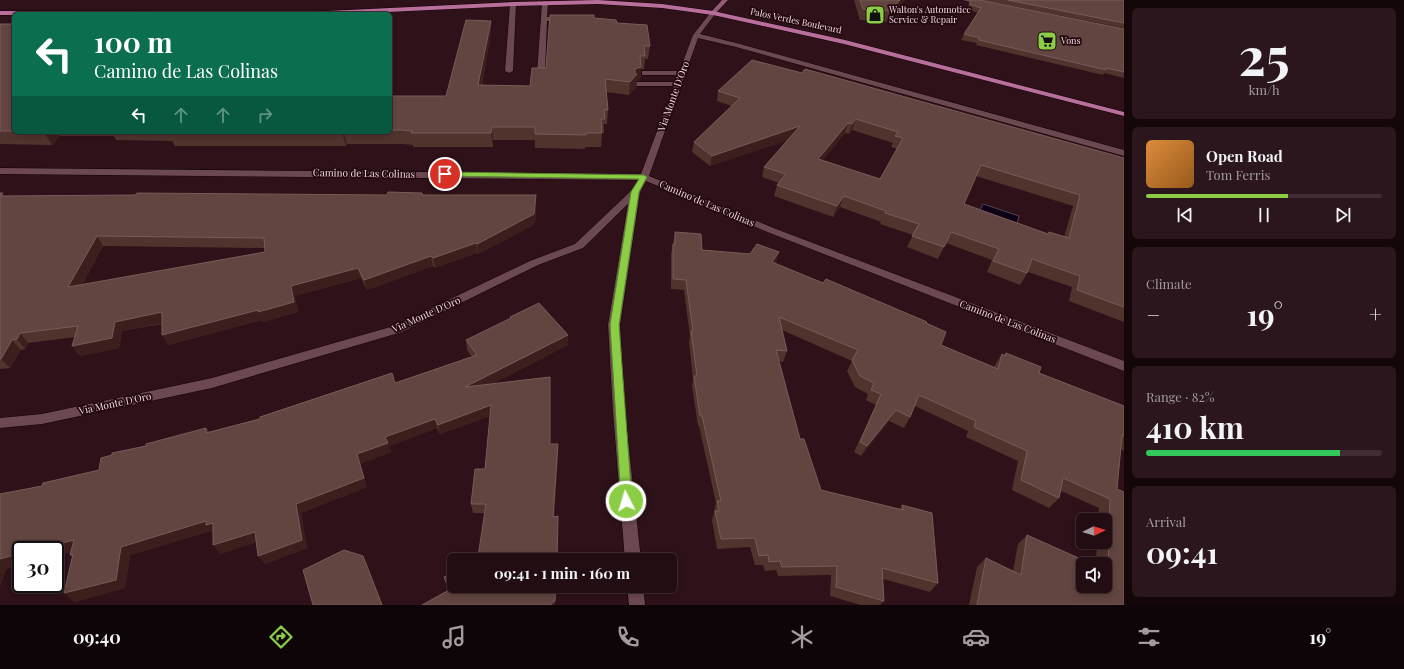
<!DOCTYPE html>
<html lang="en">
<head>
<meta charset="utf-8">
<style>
  body { margin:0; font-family:"Playfair Display",serif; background:#2a161c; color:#f1f3f6; height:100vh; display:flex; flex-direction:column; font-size:15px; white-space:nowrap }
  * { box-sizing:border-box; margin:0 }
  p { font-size:13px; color:#a29ca0 }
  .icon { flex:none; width:22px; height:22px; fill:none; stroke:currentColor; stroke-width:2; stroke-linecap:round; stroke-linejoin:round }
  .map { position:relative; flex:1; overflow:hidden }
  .details { display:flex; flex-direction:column; gap:8px; padding:8px; background:#13070a; width:280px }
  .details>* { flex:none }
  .guide { position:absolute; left:12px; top:12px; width:380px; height:122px; border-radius:6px; box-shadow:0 2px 6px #0003,0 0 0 1px #3f2d33; background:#0b6e4f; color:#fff; overflow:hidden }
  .needle { width:26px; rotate:85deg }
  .buttons { position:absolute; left:1076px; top:513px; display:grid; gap:8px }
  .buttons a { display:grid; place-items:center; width:36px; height:36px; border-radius:6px; background:#220d13; box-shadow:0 2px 6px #0003,0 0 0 1px #3f2d33; font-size:20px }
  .speed { position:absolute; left:12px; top:541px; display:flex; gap:8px; font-size:20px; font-weight:700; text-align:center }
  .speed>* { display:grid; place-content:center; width:52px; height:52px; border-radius:50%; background:#220d13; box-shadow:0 2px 6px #0003,0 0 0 1px #3f2d33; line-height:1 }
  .speed .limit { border:2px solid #111; border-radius:6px; background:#fff; color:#111 }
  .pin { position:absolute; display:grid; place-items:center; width:34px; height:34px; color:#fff; margin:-17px; border:2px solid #fff; border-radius:50%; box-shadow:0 1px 4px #0007 }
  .me { position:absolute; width:44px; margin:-22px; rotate:355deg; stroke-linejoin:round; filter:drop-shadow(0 0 3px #0008) }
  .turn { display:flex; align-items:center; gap:14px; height:84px; padding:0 16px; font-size:18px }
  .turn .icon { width:52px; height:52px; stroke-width:2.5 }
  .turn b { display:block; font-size:28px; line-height:34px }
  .lanes { display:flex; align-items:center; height:38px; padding:0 16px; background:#0003; justify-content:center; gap:20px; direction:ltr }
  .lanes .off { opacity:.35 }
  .big { font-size:30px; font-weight:700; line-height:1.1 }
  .details .widget { flex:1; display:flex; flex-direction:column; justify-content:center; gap:6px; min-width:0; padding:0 14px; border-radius:6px; background:#2a161c }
  .details .dial { align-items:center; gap:0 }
  .dial b { font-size:52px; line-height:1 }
  .song { display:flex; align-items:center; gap:12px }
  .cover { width:48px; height:48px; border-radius:6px; background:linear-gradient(135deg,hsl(30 70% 55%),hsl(30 70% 35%)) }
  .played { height:4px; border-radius:2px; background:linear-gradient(90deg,#8bce46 60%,#3f2d33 60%) }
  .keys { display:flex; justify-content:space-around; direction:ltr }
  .heat { display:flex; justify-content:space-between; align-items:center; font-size:22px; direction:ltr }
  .charge { height:6px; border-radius:3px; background:linear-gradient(90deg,#34c759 82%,#3f2d33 0) }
  .trip { position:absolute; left:447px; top:553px; width:230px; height:40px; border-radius:6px; background:#220d13; box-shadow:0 2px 6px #0003,0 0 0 1px #3f2d33; font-weight:700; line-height:40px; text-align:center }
  .tab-bar { display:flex; height:64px; justify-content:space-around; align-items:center; background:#0e0508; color:#a29ca0 }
  .tab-bar .icon { width:28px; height:28px }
  .tab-bar .on { color:#8bce46 }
  .tab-bar b { font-size:18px; color:#f1f3f6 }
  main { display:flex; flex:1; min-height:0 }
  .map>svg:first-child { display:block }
  .water { fill:#0d0016; stroke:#514152 }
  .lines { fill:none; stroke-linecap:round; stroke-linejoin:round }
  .service-casing { stroke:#140005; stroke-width:1 }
  .minor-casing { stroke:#140005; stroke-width:1 }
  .tertiary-casing { stroke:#140005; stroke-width:1 }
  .secondary-casing { stroke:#140005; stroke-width:1 }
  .primary-casing { stroke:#140005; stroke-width:1 }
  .service { fill:#6c4951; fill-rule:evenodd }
  .minor { fill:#6c4951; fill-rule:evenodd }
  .tertiary { fill:#6c4951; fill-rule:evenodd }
  .secondary { fill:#925c76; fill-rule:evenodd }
  .primary { fill:#b96f9c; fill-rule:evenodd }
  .wall { fill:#51332d; fill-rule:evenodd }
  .shaded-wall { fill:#3c1e1d }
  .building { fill:#624440; stroke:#785c59; fill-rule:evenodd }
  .route { fill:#8bce46; stroke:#5a862e }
  .labels { text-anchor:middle; stroke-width:3.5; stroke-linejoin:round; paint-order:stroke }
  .far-poi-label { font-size:9px; fill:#efd9de; stroke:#230810; text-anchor:start }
  .far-street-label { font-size:9px; fill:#efd9de; stroke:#230810 }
  .street-label { font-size:10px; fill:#efd9de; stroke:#230810 }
</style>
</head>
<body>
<main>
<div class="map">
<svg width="1124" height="605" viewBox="0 0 1124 605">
  <rect width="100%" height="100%" fill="#2e1119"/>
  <!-- water -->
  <path class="water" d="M983 204 1019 216 1017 224 979 212Z"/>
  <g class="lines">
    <defs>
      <path id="service" d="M962 0H975L989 4 986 6Z
        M545 1 548 3 547 17H563L566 19 563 21H547L545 73 541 75 537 73 542 3Z
        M513 2 516 4 513 71 509 73 505 71 510 4Z
        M642 71H682L686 73 682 75H642Z
        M635 82H677L681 84 677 86H635Z"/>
      <path id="minor" d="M713 11 716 13 700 34 740 44 1124 150V156L736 47 698 38 649 176 776 229 1124 361V371L770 233 646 181 640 192 620 325 625 412 641 560H625L613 412 608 325 630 192 638 180 0 174V168L641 174 693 35 711 12Z
        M627 586H643L645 605H629Z"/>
      <path id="tertiary" d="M635 189 638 190 640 192 638 194 583 248 538 265 402 332 212 388 42 424 0 428V418L42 414 212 378 394 326 530 261 575 244 632 190Z"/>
      <path id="secondary" d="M722 0H728L715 14H711V12Z"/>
      <path id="primary" d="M598 0 662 4 713 11 845 40 1124 112V116L844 44 713 15 662 8 598 4 513 6 345 14 0 15V11L306 12 513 2Z"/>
    </defs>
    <!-- service casing -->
    <use href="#service" class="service-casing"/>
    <!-- minor casing -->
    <use href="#minor" class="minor-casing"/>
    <!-- tertiary casing -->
    <use href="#tertiary" class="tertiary-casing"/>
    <!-- secondary casing -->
    <use href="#secondary" class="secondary-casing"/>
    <!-- primary casing -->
    <use href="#primary" class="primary-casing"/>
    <!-- service -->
    <use href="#service" class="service"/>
    <!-- minor -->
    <use href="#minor" class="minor"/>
    <!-- tertiary -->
    <use href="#tertiary" class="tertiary"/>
    <!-- secondary -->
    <use href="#secondary" class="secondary"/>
    <!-- primary -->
    <use href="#primary" class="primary"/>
  </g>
  <!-- wall -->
  <path class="wall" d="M854 0H905L886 22 860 20Z
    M982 0H1124V28Z
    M969 4 1124 29V78L1104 73 1103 75 976 45 977 43 961 40 964 34 978 13 967 9Z
    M594 18 617 23 650 46 648 59H645L644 69H641L640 80 637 81 636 88 629 95 606 92 608 110 607 124H604V133H602L601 147H585V149L535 148V140H493V147H413V145L403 144H347L346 146H175L172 141 116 140 114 136H60L52 145 0 144V24H14V132H390V96H446L491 33 482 85 530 86 546 68Z
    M718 91 1124 158V322L1069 301 1072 287 1028 272 1020 285 987 272 992 260 946 243 938 259 907 247 913 235 880 224 881 222 840 207 833 217 774 196 777 185 779 183 762 177 764 167 788 140 710 166 692 152 694 142 732 106 717 101ZM852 130 893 143 891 147 898 149 880 179 823 160 845 133 849 134ZM976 176 1073 206 1064 237 1049 232 1047 234 964 204Z
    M0 193 5 196 387 195 422 193 423 195 536 205 535 224 478 254 477 253 435 268 433 266 367 290 361 278 295 296 298 312 263 322 262 320 168 345 162 324 122 331 119 348 80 356 72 346 75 337 28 343 25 349 21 350 10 368 0 369ZM103 246 265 248V252L82 285Z
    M675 232 702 250 775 264 926 323 941 345 994 367 995 365 1002 354 1004 355 1006 353 1039 373 1124 406V451L1121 449 1117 489 1124 605H969L977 567 986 558 1013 571 1018 544 1027 535 1105 586V564H1096L1097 542H1105V520H1098L1099 508 1061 491 1059 498 1049 508 1012 490 1018 461 966 437 968 431 915 406 910 417 904 428 889 421 861 456 854 452 876 405 866 400 868 394 855 387 847 371 852 361 782 330 787 351 783 362 779 361 800 439 821 490 900 509 902 505 938 583 930 592 883 579 884 601 880 605H861L830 596 831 575 778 576 776 570 765 571 763 565H755L750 547 717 549 712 520 714 513V511L716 503 699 426H698L692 386 693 379 689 342 690 336 684 290 671 289V254Z
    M510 317 568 335V345L492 384 550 444H558V454L554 517 558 516V525L478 557 485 513H473L471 504 485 469 490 416 440 434 437 428 389 446 391 452 360 464 367 487 301 513 307 548 265 564 257 542 220 554 213 534 211 531 130 555 125 588 74 602 72 557 70 555 71 552 55 556V550L6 569 0 586V494L42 486 99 470 112 455 146 446 206 428 209 432 395 383 472 357 467 350 466 340 510 319Z"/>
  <!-- shaded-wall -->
  <path class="shaded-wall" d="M900 0H905L886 22 890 11Z
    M491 21V33L479 98 478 85Z
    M641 67 640 80 637 81 636 88 629 95 630 82 635 69Z
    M856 119 852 130 849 134 852 124Z
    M848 123 845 133 815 170 818 159Z
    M800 126 797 137 710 166 712 156Z
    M492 127 493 140V147L491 133Z
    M44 132H58L60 136 52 145Z
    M342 132H344L347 144 346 146Z
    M536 195V205L535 224 478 254 477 244Z
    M844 196 840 207 833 217 837 206Z
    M97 236 103 246 75 297 68 287Z
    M476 243 477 253 435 268 433 258Z
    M779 252 776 263 769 273 772 262Z
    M431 256 433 266 367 290 364 280Z
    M358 268 361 278 295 296 298 312 263 322 262 320 168 345 162 335 291 286Z
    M162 312 168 322 122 331 119 348 80 356 72 346 115 322Z
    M20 333 28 343 25 349 17 339Z
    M568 335V345L467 397 465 387Z
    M12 340 21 350 10 368 1 359Z
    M491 405 492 415 440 434 438 425Z
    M896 410 889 421 861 456 867 446Z
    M435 419 437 428 389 446 391 452 360 464 367 487 301 513 307 548 265 564 258 556 296 504 357 454 385 437Z
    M558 444V454L554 526 553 517Z
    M206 521 213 523V534L211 531 130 555 125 588 74 602 64 593 121 547Z
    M255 532 261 541 220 554 213 545Z
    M74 540 83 549 55 556V550H34Z
    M21 553V565L6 569 0 586V559Z
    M363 556 367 564 383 605H382Z
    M556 586 555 605H550Z"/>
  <!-- building -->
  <path class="building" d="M860 0H900L890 11 863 9Z
    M972 0H980L1124 29V72L1106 68V70L979 40 980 38 964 34 981 8 969 4Z
    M1008 0H1124V23Z
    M550 15H594V18L616 20 617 23 647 25 650 46H644L645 56H640L641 67 635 69V74H637L630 82 605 79 608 110H604L605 119H601L602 133H586V135L535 134V127H492L491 133H411L412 131 401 130H390V96H446L466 20 491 21 478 85 530 86 532 68H546Z
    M0 24H14V131H0Z
    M752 60 802 73 805 69 1124 158V307L1077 290 1080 276 1032 259 1027 273 993 261 999 249 951 232 944 247 912 236 919 224 885 213 886 211 844 196 837 206 777 185 786 174 764 167 800 126 712 156 694 142 740 98 718 91ZM856 119 898 132 895 136 903 138 880 179 818 159 848 123 852 124ZM981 165 1080 195 1069 238 1049 232 1048 234 964 204Z
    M388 192 422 193V195H536L534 214 477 244 476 243 433 258 431 256 364 280 358 268 291 286 294 302 258 312V310L162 335V312L115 322 112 338 72 346 78 326 20 333 17 339 12 340 1 359H0V193H3L1 196 135 195 137 193 387 195ZM97 236 264 238 265 252 68 287Z
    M675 232 701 234 702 250 750 254 757 244 779 252 772 262 823 283 826 279 927 322 926 323 946 332 941 345 998 369 1002 354 1005 356 1006 353 1041 367 1039 373 1124 406V436L1122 435 1117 489 1124 492V605H977L986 558 1021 575 1027 535 1092 564H1083V586H1105V570L1108 571 1110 499 1063 478 1059 498 1021 480 1027 451 974 427 976 421 919 395 910 417 896 410 867 446 860 442 881 394 871 390 874 383 860 376 852 360 858 350 779 317 787 351 776 350 800 439H804L821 490 903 510 902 505 932 513 938 583 882 568 884 601 836 587 837 566 782 567 780 561 769 562 768 555 759 556 755 538 721 539 715 511H719L717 501H721L702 416H700L694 376H697L691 331H693L686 280 673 279V244H675Z
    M539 303 568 335 465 387 550 377V444H558L553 517 558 516 557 560H474L478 557 486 504H471L475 469H485L491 405 438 425 435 419 385 437 388 443 357 454 364 478 296 504 302 540 258 556 255 532 213 545V523L206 525V521L121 547 116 580 64 593 73 554 70 555 74 540 34 550H21V553L0 559V494L42 486 43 483 99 470 101 458 112 455V453L146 446V444L206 428V433L260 419V417L392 373 395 383 477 355 466 340 511 318 510 317Z
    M344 550 363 556 382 605H313L303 570Z
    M454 572V586H556L555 601 550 605H422L449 590 444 577Z"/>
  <!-- route -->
  <path class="route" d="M445 172 644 175 647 177 639 192 619 325 632 501 631 505 626 506 622 505 621 501 610 325 631 192 639 179 443 176V173Z"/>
  <!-- icons -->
  <defs>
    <symbol id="shop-square" viewBox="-11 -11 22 22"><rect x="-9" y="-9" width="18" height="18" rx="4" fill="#8bce46" stroke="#230810"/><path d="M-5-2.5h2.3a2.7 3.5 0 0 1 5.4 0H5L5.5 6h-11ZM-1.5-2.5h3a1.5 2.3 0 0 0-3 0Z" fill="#111"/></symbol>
    <symbol id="supermarket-square" viewBox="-11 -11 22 22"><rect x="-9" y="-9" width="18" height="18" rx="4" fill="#8bce46" stroke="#230810"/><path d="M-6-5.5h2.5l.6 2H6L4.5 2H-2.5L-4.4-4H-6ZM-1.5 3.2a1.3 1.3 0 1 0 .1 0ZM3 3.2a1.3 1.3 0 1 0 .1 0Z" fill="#111"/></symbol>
  </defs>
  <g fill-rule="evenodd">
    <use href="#shop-square" x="864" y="4" width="22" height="22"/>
    <use href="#supermarket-square" x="1036" y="30" width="22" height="22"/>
  </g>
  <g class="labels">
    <!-- far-poi labels -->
    <g class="far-poi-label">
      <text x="889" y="13">Walton's Automotice<tspan x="889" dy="10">Service &amp; Repair</tspan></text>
      <text x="1061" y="44">Vons</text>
    </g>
    <!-- far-street labels -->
    <g class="far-street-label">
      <text transform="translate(796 21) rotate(12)" y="3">Palos Verdes Boulevard</text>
    </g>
    <!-- street labels -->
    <g class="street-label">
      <text transform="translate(673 96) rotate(-70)" y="4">Via Monte D'Oro</text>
      <text transform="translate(364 173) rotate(1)" y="4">Camino de Las Colinas</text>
      <text transform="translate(707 203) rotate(23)" y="4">Camino de Las Colinas</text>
      <text transform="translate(426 314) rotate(-24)" y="4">Via Monte D'Oro</text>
      <text transform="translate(1008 321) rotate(21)" y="4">Camino de Las Colinas</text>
      <text transform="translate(115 403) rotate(-12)" y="4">Via Monte D'Oro</text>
    </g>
  </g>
</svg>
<div class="buttons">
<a><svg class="needle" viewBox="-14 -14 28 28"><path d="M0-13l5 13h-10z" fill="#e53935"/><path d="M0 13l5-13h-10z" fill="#a29ca0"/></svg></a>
<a><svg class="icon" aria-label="sound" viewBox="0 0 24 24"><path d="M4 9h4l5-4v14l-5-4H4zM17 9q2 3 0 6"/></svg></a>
</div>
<div class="speed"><div class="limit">30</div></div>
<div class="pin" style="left:445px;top:174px;background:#d93025"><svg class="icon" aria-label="arrive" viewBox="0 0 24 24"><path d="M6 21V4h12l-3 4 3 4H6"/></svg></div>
<svg class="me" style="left:626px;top:501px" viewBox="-20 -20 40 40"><circle r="17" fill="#8bce46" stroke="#fff" stroke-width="3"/><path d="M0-11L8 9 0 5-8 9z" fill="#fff"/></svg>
<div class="trip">09:41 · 1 min · 160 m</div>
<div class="guide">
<div class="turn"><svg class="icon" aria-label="left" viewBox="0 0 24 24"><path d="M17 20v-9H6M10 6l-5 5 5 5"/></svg><div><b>100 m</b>Camino de Las Colinas</div></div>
<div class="lanes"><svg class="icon" aria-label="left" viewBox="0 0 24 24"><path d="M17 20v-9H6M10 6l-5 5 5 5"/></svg><svg class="icon off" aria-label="ahead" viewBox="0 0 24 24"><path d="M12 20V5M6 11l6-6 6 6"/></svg><svg class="icon off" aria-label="ahead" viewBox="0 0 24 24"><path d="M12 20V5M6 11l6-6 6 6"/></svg><svg class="icon off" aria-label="right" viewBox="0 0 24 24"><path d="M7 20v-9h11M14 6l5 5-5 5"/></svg></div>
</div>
</div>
<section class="details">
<div class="widget dial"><b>25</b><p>km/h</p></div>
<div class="widget">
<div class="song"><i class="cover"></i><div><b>Open Road</b><p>Tom Ferris</p></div></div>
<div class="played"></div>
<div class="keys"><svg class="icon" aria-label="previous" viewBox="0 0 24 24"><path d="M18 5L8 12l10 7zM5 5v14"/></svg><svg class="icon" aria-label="pause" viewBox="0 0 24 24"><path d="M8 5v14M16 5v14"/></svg><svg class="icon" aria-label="next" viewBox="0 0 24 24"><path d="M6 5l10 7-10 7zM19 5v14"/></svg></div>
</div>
<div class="widget"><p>Climate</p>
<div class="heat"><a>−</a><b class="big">19°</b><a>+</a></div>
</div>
<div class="widget"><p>Range · 82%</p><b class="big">410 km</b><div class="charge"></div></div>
<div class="widget"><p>Arrival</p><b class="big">09:41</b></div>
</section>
</main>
<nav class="tab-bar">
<b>09:40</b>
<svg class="icon on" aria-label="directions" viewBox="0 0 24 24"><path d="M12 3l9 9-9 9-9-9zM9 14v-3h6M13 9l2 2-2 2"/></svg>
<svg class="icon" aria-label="music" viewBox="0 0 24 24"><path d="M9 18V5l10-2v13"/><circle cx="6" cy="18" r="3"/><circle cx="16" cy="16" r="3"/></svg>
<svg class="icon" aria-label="phone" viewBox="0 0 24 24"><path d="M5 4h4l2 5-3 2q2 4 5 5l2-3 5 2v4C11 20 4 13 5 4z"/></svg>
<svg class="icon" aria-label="climate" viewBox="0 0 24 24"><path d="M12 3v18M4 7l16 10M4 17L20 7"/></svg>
<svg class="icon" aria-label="car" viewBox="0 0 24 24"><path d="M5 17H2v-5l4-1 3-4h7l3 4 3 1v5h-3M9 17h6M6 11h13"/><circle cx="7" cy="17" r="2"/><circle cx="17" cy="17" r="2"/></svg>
<svg class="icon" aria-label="filters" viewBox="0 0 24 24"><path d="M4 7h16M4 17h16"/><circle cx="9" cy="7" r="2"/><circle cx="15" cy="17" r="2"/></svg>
<b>19°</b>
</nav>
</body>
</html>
